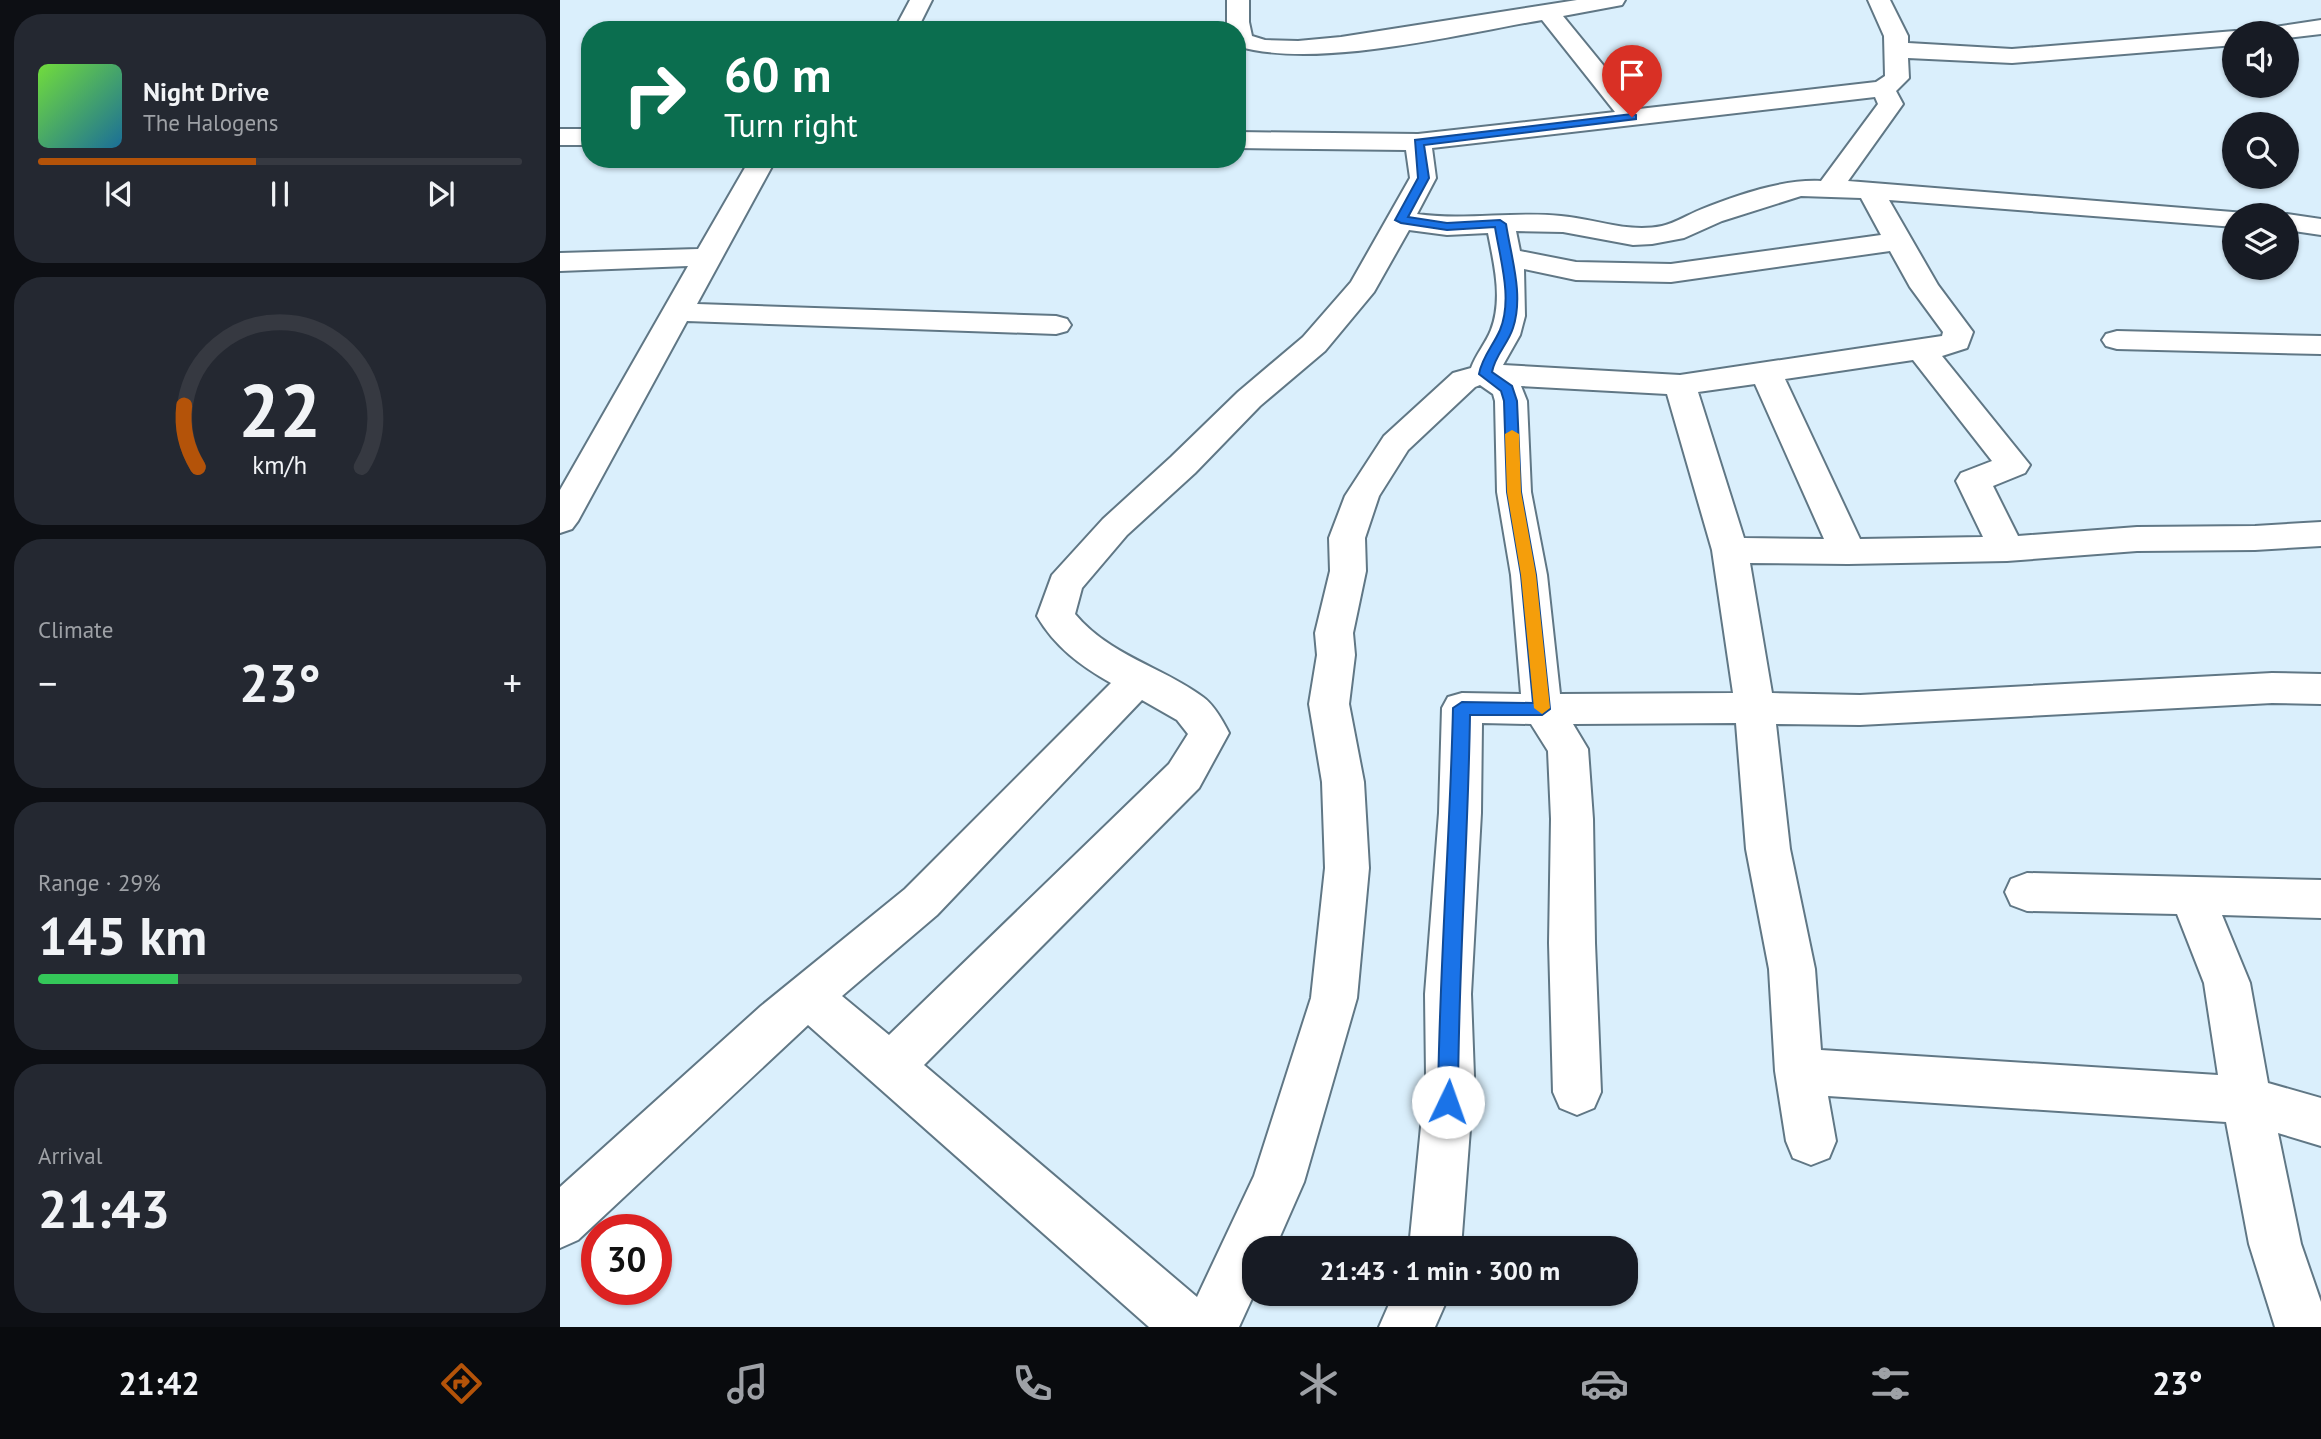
<!DOCTYPE html>
<html lang="en">
<head>
<meta charset="utf-8">
<style>
  body { margin:0; font-family:"PT Sans",sans-serif; background:#242831; color:#f1f3f6; height:100vh; display:flex; flex-direction:column; font-size:26px; white-space:nowrap }
  * { box-sizing:border-box; margin:0 }
  p { font-size:23px; color:#9ea1a6 }
  .icon { flex:none; width:38px; height:38px; fill:none; stroke:currentColor; stroke-width:2; stroke-linecap:round; stroke-linejoin:round }
  .map { position:relative; flex:1; overflow:hidden }
  .side { display:flex; flex-direction:column; gap:14px; padding:14px; background:#0d0f14; width:560px }
  .side>* { flex:none }
  .hud { position:absolute; left:21px; top:21px; width:665px; height:147px; border-radius:28px; box-shadow:0 2px 5px #0004; background:#0b6e4f; color:#fff; overflow:hidden }
  .buttons { position:absolute; left:1662px; top:21px; display:grid; gap:14px }
  .buttons a { display:grid; place-items:center; width:77px; height:77px; border-radius:50%; background:#171b24; box-shadow:0 2px 5px #0004; font-size:35px }
  .speed { position:absolute; left:21px; top:1214px; display:flex; gap:14px; font-size:35px; font-weight:700; text-align:center }
  .speed>* { display:grid; place-content:center; width:91px; height:91px; border-radius:50%; background:#171b24; box-shadow:0 2px 5px #0004; line-height:1 }
  .speed .limit { border:10px solid #d22; background:#fff; color:#111 }
  .pin { position:absolute; display:grid; place-items:center; width:60px; height:60px; color:#fff; margin:-72px -30px; border-radius:50% 50% 50% 0; rotate:-45deg; box-shadow:0 0 7px #0007 }
  .pin .icon { rotate:45deg }
  .me { position:absolute; width:77px; margin:-38px; rotate:3deg; stroke-linejoin:round; filter:drop-shadow(0 0 5px #0008) }
  .turn { display:flex; align-items:center; gap:24px; height:147px; padding:0 28px; font-size:32px }
  .turn .icon { width:91px; height:91px; stroke-width:2.5 }
  .turn b { display:block; font-size:49px; line-height:60px }
  .big { font-size:52px; font-weight:700; line-height:1.1 }
  .side .tile { flex:1; display:flex; flex-direction:column; justify-content:center; gap:10px; min-width:0; padding:0 24px; border-radius:28px; background:#242831 }
  .side .dial { align-items:center; gap:0 }
  .dial svg { height:182px; overflow:visible; fill:none; stroke:#363941; stroke-width:7; stroke-linecap:round; text-anchor:middle }
  .dial text { fill:#f1f3f6; stroke:none }
  .song { display:flex; align-items:center; gap:21px }
  .cover { width:84px; height:84px; border-radius:10px; background:linear-gradient(135deg,hsl(100 70% 55%),hsl(200 70% 35%)) }
  .played { height:7px; border-radius:4px; background:linear-gradient(90deg,#b45309 45%,#363941 45%) }
  .keys { display:flex; justify-content:space-around; direction:ltr }
  .heat { display:flex; justify-content:space-between; align-items:center; font-size:38px; direction:ltr }
  .charge { height:10px; border-radius:5px; background:linear-gradient(90deg,#34c759 29%,#363941 0) }
  .trip { position:absolute; left:682px; top:1236px; width:396px; height:70px; border-radius:28px; background:#171b24; box-shadow:0 2px 5px #0004; font-weight:700; line-height:70px; text-align:center }
  .dock { display:flex; height:112px; justify-content:space-around; align-items:center; background:#090b0e; color:#9ea1a6 }
  .dock .icon { width:49px; height:49px }
  .dock .selected { color:#b45309 }
  .dock b { font-size:32px; color:#f1f3f6 }
  main { display:flex; flex:1; min-height:0 }
  .map>svg:first-child { display:block }
  .lines { fill:none; stroke-linecap:round; stroke-linejoin:round }
  .minor-casing { stroke:#607785; stroke-width:4 }
  .minor { fill:#fff; fill-rule:evenodd }
  .route { fill:#1a73e8; stroke:#114b97; stroke-width:2 }
  .slow { fill:#f59e0b }
</style>
</head>
<body>
<main>
<section class="side">
<div class="tile">
<div class="song"><i class="cover"></i><div><b>Night Drive</b><p>The Halogens</p></div></div>
<div class="played"></div>
<div class="keys"><svg class="icon" aria-label="previous" viewBox="0 0 24 24"><path d="M18 5L8 12l10 7zM5 5v14"/></svg><svg class="icon" aria-label="pause" viewBox="0 0 24 24"><path d="M8 5v14M16 5v14"/></svg><svg class="icon" aria-label="next" viewBox="0 0 24 24"><path d="M6 5l10 7-10 7zM19 5v14"/></svg></div>
</div>
<div class="tile dial"><svg viewBox="0 0 100 80">
<path d="M14 69A42 42 0 1 1 86 69"/>
<path d="M14 69A42 42 0 0 1 8 42" stroke="#b45309"/>
<text x="50" y="56" font-size="32" font-weight="700">22</text>
<text x="50" y="72" font-size="11">km/h</text>
</svg></div>
<div class="tile"><p>Climate</p>
<div class="heat"><a>−</a><b class="big">23°</b><a>+</a></div>
</div>
<div class="tile"><p>Range · 29%</p><b class="big">145 km</b><div class="charge"></div></div>
<div class="tile"><p>Arrival</p><b class="big">21:43</b></div>
</section>
<div class="map">
<svg width="1761" height="1327" viewBox="0 0 1761 1327">
  <rect width="100%" height="100%" fill="#daeffc"/>
  <g class="lines">
    <defs>
      <path id="minor" d="M350 0H372L357 30H334Z
        M667 0H689V22L692 36 705 40 738 41 781 37 1017 0H1065L1062 5 1003 16 1079 109 1316 82 1325 76 1324 36 1308 0H1330L1348 36V43L1452 49 1675 31 1683 33H1675V45L1452 63 1348 58 1349 78 1336 91 1343 104 1288 181 1685 213 1686 215H1675V227L1329 200 1378 285 1413 332 1407 348 1382 356 1470 465 1465 473 1433 486 1458 536 1577 527 1695 526 1761 522V546L1695 550 1577 551 1447 561 1288 564 1190 563 1212 693 1300 695 1712 673 1761 674V704L1712 703 1300 725 1216 724 1230 849 1255 969 1261 1050 1658 1075 1644 983 1617 914 1467 911 1451 905 1445 892 1451 879 1467 873 1761 880V918L1662 915 1690 983 1708 1083 1761 1098V1146L1718 1133 1741 1244 1761 1302V1327H1715L1689 1244 1666 1122 1268 1096 1276 1141 1269 1158 1251 1165 1233 1158 1226 1141 1215 1071 1209 969 1186 849 1176 723 1013 724 1028 749 1033 819 1035 943 1041 1092 1034 1108 1017 1115 1000 1108 993 1092 989 943 991 819 988 751 971 724 922 723 921 813 911 994 914 1076 901 1248H849L866 1076 865 994 879 813 882 708 888 697 902 693 961 694 951 575 937 492 935 401 933 394 920 385 915 387 848 450 819 496 805 538 806 571 793 633 795 655 789 704 804 782 809 868 797 998 744 1182 715 1248H695V1292L679 1327H589L248 1025 18 1240 0 1248V1187L201 1006 345 889 551 683C521 666 495 647 477 616L492 575 543 519 611 457 678 392 743 337 791 282 850 178 846 150 677 148V132L858 134 1055 112 982 20C899 34 757 70 677 46V30H667ZM1315 97 1318 104 1261 181C1222 179 1178 195 1142 209 1129 214 1116 223 1102 226 1067 233 1036 219 1001 216 953 211 905 221 857 214L876 178 872 148ZM1241 196 1301 198 1321 235 1111 264 1016 262 960 251 956 231 1003 232 1073 245 1092 244 1124 238 1162 221ZM849 230 887 235 928 233C934 264 943 299 931 330 926 343 916 354 911 368L893 373 824 436 785 496 769 538 770 571 755 633 757 655 749 704 762 782 765 868 751 998 694 1176 637 1297 364 1065 639 788 669 733C663 721 654 705 643 697 601 666 550 656 515 614L522 588 567 535 635 473 700 406 765 351 814 292ZM1330 251 1350 287 1383 332 1382 336 1120 375 943 365 960 335 965 316 964 269 1016 280 1111 282ZM1353 360 1432 461 1401 473 1396 481 1423 537 1300 539 1225 379ZM1195 384 1264 539 1184 538 1138 392ZM961 386 1107 394 1152 550 1173 693 1000 694 987 575 971 492 967 401ZM582 700 617 720 628 734 609 764 329 1035 282 996 377 915Z
        M1761 20V34L1727 38V33H1704L1708 28Z
        M0 129H30V145H0Z
        M190 159H216L137 304 496 316 507 319 511 325 507 331 496 334 127 321 18 521 12 529 0 533V490L128 266 0 271V253L138 249Z
        M1727 214 1761 219V235L1727 230V215H1721Z
        M1557 331 1761 336V354L1557 349 1546 346 1542 340 1546 334Z
        M834 1293H890L875 1327H819Z"/>
    </defs>
    <!-- minor casing -->
    <use href="#minor" class="minor-casing"/>
    <!-- minor -->
    <use href="#minor" class="minor"/>
  </g>
  <!-- route -->
  <path class="route" d="M1072 114 1076 115V119L864 145 869 178 848 217 887 223 940 220 946 224C951 257 964 295 953 328 948 344 935 355 932 372L952 386 957 401 961 492 976 575 990 709 982 715H910C908 844 898 973 898 1102L895 1109 888 1111 881 1109 878 1102C879 970 890 840 893 708L902 702 973 703 961 575 947 492 944 401 941 391 919 374C922 357 933 346 940 330 953 299 940 259 935 227L887 230 841 223 835 220 858 178 855 140Z"/>
  <!-- slow -->
  <path class="slow" d="M952 430 959 434 961 492 976 575 990 708 982 714 974 708 961 575 947 492 945 434Z"/>
</svg>
<div class="buttons">
<a><svg class="icon" aria-label="sound" viewBox="0 0 24 24"><path d="M4 9h4l5-4v14l-5-4H4zM17 9q2 3 0 6"/></svg></a>
<a><svg class="icon" aria-label="search" viewBox="0 0 24 24"><circle cx="10" cy="10" r="6"/><path d="M15 15l6 6"/></svg></a>
<a><svg class="icon" aria-label="layers" viewBox="0 0 24 24"><path d="M12 4l9 5-9 5-9-5zM3 14l9 5 9-5"/></svg></a>
</div>
<div class="speed"><div class="limit">30</div></div>
<div class="pin" style="left:1072px;top:117px;background:#d93025"><svg class="icon" aria-label="arrive" viewBox="0 0 24 24"><path d="M6 21V4h12l-3 4 3 4H6"/></svg></div>
<svg class="me" style="left:888px;top:1102px" viewBox="-20 -20 40 40"><circle r="19" fill="#fff"/><path d="M0-13L10 11 0 6-10 11z" fill="#1a73e8"/></svg>
<div class="trip">21:43 · 1 min · 300 m</div>
<div class="hud">
<div class="turn"><svg class="icon" aria-label="right" viewBox="0 0 24 24"><path d="M7 20v-9h11M14 6l5 5-5 5"/></svg><div><b>60 m</b>Turn right</div></div>
</div>
</div>
</main>
<nav class="dock">
<b>21:42</b>
<svg class="icon selected" aria-label="directions" viewBox="0 0 24 24"><path d="M12 3l9 9-9 9-9-9zM9 14v-3h6M13 9l2 2-2 2"/></svg>
<svg class="icon" aria-label="music" viewBox="0 0 24 24"><path d="M9 18V5l10-2v13"/><circle cx="6" cy="18" r="3"/><circle cx="16" cy="16" r="3"/></svg>
<svg class="icon" aria-label="phone" viewBox="0 0 24 24"><path d="M5 4h4l2 5-3 2q2 4 5 5l2-3 5 2v4C11 20 4 13 5 4z"/></svg>
<svg class="icon" aria-label="climate" viewBox="0 0 24 24"><path d="M12 3v18M4 7l16 10M4 17L20 7"/></svg>
<svg class="icon" aria-label="car" viewBox="0 0 24 24"><path d="M5 17H2v-5l4-1 3-4h7l3 4 3 1v5h-3M9 17h6M6 11h13"/><circle cx="7" cy="17" r="2"/><circle cx="17" cy="17" r="2"/></svg>
<svg class="icon" aria-label="filters" viewBox="0 0 24 24"><path d="M4 7h16M4 17h16"/><circle cx="9" cy="7" r="2"/><circle cx="15" cy="17" r="2"/></svg>
<b>23°</b>
</nav>
</body>
</html>
